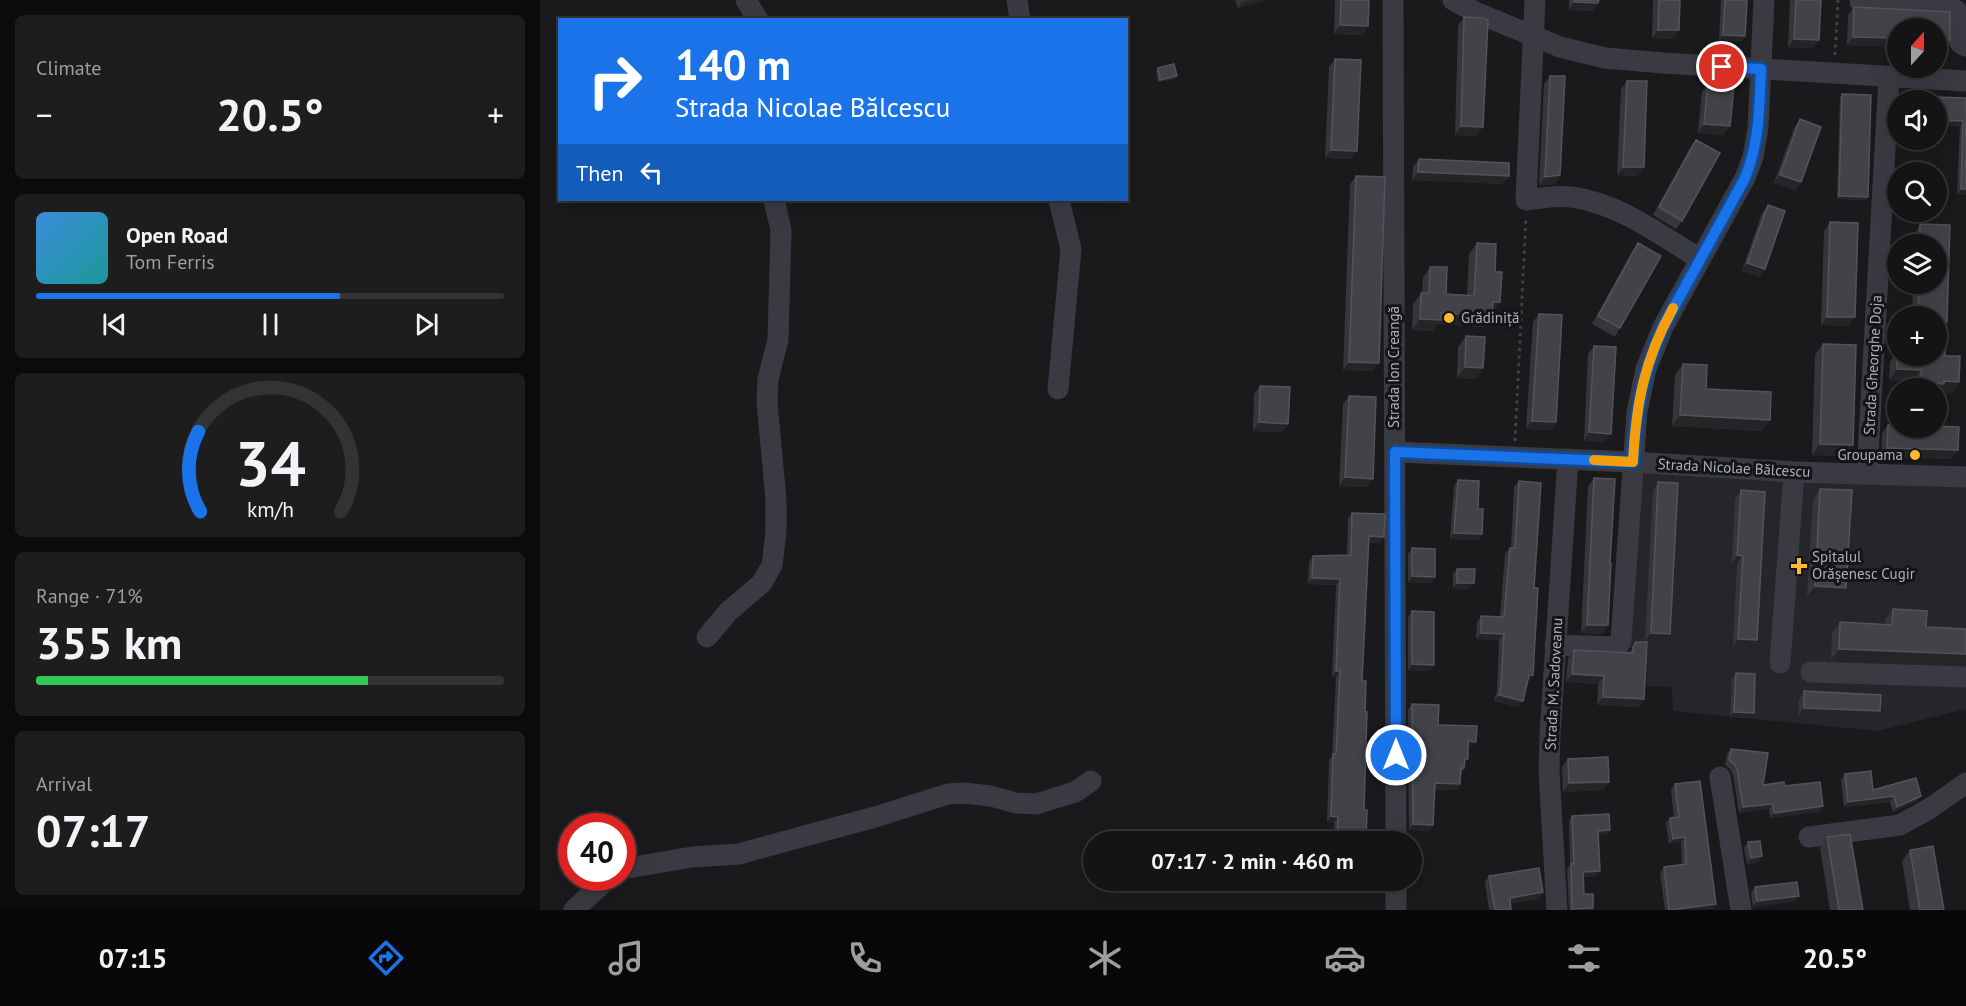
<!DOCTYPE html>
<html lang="en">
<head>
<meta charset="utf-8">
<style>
  body { margin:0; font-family:"PT Sans",sans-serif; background:#1d1d1e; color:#f1f3f6; height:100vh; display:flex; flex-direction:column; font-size:22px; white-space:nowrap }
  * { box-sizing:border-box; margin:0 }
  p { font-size:20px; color:#9d9ea0 }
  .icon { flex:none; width:33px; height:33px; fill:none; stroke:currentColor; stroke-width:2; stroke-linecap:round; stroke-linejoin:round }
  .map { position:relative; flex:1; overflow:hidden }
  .drawer { display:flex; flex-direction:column; gap:15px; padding:15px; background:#0b0b0c; width:540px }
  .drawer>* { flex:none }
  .guide { position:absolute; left:18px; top:18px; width:570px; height:183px; border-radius:0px; box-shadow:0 6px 24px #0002,0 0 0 2px #333334; background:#1a73e8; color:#fff; overflow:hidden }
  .needle { width:39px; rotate:21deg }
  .controls { position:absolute; left:1347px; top:18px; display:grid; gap:12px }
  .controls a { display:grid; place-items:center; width:60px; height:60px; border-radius:50%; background:#141415; box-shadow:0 6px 24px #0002,0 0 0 2px #333334; font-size:30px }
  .speed { position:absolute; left:18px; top:813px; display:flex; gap:12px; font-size:30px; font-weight:700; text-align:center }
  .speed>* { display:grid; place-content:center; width:78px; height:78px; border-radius:50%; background:#141415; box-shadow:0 6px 24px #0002,0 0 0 2px #333334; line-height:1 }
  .speed .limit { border:9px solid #d22; background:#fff; color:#111 }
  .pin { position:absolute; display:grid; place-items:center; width:51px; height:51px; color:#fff; margin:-26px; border:3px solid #fff; border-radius:50%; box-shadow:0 2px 6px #0007 }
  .me { position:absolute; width:66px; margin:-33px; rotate:0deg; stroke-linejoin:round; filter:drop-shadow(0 0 4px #0008) }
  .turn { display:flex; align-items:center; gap:21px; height:126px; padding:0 18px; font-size:27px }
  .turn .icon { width:78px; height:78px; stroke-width:2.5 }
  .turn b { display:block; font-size:42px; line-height:51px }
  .then { display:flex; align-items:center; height:57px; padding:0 18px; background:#0003; gap:12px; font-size:22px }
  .big { font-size:45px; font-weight:700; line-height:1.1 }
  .drawer .widget { flex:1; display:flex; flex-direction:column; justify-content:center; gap:9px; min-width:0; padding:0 21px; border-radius:9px; background:#1d1d1e }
  .drawer .dial { align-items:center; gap:0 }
  .dial svg { height:156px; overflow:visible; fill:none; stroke:#333334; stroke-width:7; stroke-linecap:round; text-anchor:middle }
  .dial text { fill:#f1f3f6; stroke:none }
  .song { display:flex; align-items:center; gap:18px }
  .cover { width:72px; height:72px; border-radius:9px; background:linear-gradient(135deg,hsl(210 70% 55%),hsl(180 70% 35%)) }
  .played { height:6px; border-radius:3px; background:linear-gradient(90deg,#1a73e8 65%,#333334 65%) }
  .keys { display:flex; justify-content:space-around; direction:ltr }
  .heat { display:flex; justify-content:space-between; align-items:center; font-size:33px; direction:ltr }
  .charge { height:9px; border-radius:4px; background:linear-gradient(90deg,#34c759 71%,#333334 0) }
  .trip { position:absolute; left:543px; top:831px; width:339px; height:60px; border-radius:30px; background:#141415; box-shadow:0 6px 24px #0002,0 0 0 2px #333334; font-weight:700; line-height:60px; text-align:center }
  .tab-bar { display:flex; height:96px; justify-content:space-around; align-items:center; background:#080808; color:#9d9ea0 }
  .tab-bar .icon { width:42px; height:42px }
  .tab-bar .current { color:#1a73e8 }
  .tab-bar b { font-size:27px; color:#f1f3f6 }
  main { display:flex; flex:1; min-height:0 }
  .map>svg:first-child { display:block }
  .built { fill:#262529 }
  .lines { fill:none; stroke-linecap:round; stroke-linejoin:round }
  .path { stroke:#404249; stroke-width:3; stroke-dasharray:3 4.5; stroke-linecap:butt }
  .minor { stroke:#3a3b42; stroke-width:21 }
  .wall { fill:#36363a }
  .shaded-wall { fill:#252528 }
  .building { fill:#424348; stroke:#53545a; stroke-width:1.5 }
  .route-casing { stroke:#114b97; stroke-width:15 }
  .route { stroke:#1a73e8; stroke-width:10 }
  .slow { stroke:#f59e0b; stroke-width:10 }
  .poi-dot { fill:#ffbb2f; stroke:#151517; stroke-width:2 }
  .labels { text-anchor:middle; stroke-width:6; stroke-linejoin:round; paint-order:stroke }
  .poi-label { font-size:15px; fill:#abb0bd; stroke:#151517; text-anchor:start }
  .street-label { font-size:15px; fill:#abb0bd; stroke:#151517 }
</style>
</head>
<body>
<main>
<section class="drawer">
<div class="widget"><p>Climate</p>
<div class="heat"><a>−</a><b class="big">20.5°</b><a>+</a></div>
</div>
<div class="widget">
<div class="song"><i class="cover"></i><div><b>Open Road</b><p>Tom Ferris</p></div></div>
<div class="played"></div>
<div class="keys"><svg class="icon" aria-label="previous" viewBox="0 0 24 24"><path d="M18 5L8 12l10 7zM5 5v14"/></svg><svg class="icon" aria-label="pause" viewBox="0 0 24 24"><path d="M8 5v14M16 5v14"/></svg><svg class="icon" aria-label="next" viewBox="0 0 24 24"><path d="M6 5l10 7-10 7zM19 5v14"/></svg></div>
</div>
<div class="widget dial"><svg viewBox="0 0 100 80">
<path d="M14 69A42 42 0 1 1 86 69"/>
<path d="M14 69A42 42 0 0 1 13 28" stroke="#1a73e8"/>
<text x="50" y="56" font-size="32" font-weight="700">34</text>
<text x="50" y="72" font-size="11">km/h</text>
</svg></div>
<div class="widget"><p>Range · 71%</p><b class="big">355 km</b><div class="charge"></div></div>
<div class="widget"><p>Arrival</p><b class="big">07:17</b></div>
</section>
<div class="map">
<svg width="1426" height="910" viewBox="0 0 1426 910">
  <rect width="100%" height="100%" fill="#1a1a1c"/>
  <!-- built -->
  <path class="built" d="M1099 471 1426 486V709L1338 731 1133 711 1132 687 1107 686 1106 649 1087 647Z"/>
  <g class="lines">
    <!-- path -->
    <path class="path" d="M1295 55 1298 0
      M975 441 986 217"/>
    <!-- minor -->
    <path class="minor" d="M206 0 218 20
      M477 0 480 20
      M853 0 856 842
      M913 0 935 12 1020 47 1065 58 1123 63 1426 81
      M995 0 986 200C1001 198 1017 195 1032 197 1080 204 1120 235 1160 259
      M1320 2 1409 8 1416 10C1420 22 1411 42 1426 46
      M518 389 531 249 519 200
      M855 452 1093 462 1254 472 1426 477
      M1327 474 1349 77
      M167 637 188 612 222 583 232 565 236 532V500L227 402 228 379 238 340 241 230 234 200
      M1015 645 1078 647 1081 640 1097 412 1106 369 1123 327 1205 178 1213 157 1218 128 1224 0
      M1240 663 1254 472
      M1271 672 1426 677
      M1180 777 1201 910
      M1269 837 1360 825 1389 809 1426 783
      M82 869 152 857 199 854 335 817 408 794 423 793 451 796 476 803 496 804 535 792 551 781
      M34 910 68 878
      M856 910V880
      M1017 910 1009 771 1010 734 1028 459"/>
  </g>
  <!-- wall -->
  <path class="wall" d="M695 0H724V1L698 8Z
    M795 0H829L828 26 822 35 794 34Z
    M1029 0H1059L1053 11 1029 10Z
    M1113 0H1140L1133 39 1112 38Z
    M1181 0H1207L1205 36 1201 41H1179Z
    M1250 0H1281L1279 40 1273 48 1248 47Z
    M1314 7 1410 40 1404 49 1307 45 1308 15Z
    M924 17 937 136 915 135 918 26Z
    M795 59 811 159 785 158 789 67Z
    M618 68 637 76 635 79 618 82 616 71Z
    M1010 76 1020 175 1015 184 999 185 1004 84Z
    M1087 81 1098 176 1077 175 1081 89Z
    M1168 83 1184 135 1158 133 1162 92Z
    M1302 94 1326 200 1297 199 1300 97Z
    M1364 96 1426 98V195H1417L1420 127 1396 100H1361Z
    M1260 119 1255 191 1234 183 1254 128Z
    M1156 140 1142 221 1136 229 1113 215 1150 148Z
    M879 159 969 176 963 184 872 180 873 167Z
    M816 176 833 371 803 370 810 184Z
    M1228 205 1225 269 1219 277 1202 271 1222 213Z
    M1290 222 1309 326 1281 325 1284 231Z
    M1380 224 1410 225 1407 322 1402 330H1396V316H1372L1373 284H1396V244H1374L1375 233Z
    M937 243 952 313V316L944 327 898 324 893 331 872 330 873 304 882 293 883 278 890 267 906 294 927 295 929 254Z
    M1098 243 1080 328 1075 337 1052 324 1092 252Z
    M999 314 1016 422 1011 430 986 429 993 322Z
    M926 336 936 379 917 378 918 347Z
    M1283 344 1313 445 1305 456 1272 455 1275 355Z
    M1054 346 1065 442 1044 441 1048 354Z
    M1357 351 1405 356 1419 382 1412 393 1398 392 1396 395V388H1373V381L1349 380 1350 362Z
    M1143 364 1166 389 1230 420 1222 431 1132 426 1135 375Z
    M720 386 748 424 742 432 713 431 714 394Z
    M809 396 827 487 799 486 803 404Z
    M1348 425 1412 459 1341 457 1342 433Z
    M1054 478 1070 563 1068 625 1062 634 1041 633 1048 486Z
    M918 480 938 509 942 534 938 540 910 539 914 486Z
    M979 481 994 588 989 681H988L978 707 954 701 957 691 959 640 936 639 937 622 941 616H960L965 554 970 548H971L974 487Z
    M1118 482 1124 642 1105 641 1113 491Z
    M1280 489 1299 599 1267 597 1273 500Z
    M1201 490 1217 640 1211 648 1193 647 1197 564H1192L1195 499Z
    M812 513 840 543H828L822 681 825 712 824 810 826 842H793L794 823 787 822 789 760 792 756 796 677H792L796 585 768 584 769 562 773 556 807 555 808 518Z
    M872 548 891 583 868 582V554Z
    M917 569 930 589 913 588V574Z
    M1353 609 1386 627 1291 660 1292 633 1300 622 1345 624V620Z
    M872 611 890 671 868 670V617Z
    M1096 642 1104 699 1098 707 1057 705 1058 684 1026 682 1028 658 1034 650 1089 653Z
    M1196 673 1210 718 1190 717 1192 679Z
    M1264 691 1340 711 1335 720 1258 716 1259 700Z
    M872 704 898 725 932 747H928L924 768 921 773 920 784 917 790 895 789 893 825 889 831 869 830 868 710Z
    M1191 749 1223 785 1244 786 1283 806 1279 812 1230 818 1229 809 1199 813 1193 775 1190 769 1185 765 1187 754Z
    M1028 759 1069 782 1063 790 1023 792 1022 767Z
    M1305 774 1333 790 1377 801 1353 812 1350 802 1304 807 1301 780Z
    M1135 784 1176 904 1172 909 1125 910 1120 873 1124 867 1142 865 1141 842 1129 844 1126 823 1130 818H1134L1131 790Z
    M1032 816 1070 830 1067 835H1058L1056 876 1043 877 1044 894 1053 908 1052 910H1029L1027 869 1030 865 1029 821Z
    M1287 837 1323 910H1290L1280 848Z
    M1208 842 1222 856 1218 862 1207 864 1204 848Z
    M1370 850 1404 910H1370L1362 861Z
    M949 876 1003 892 999 899 970 903 971 910H949L945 882Z
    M1215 887 1255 901 1213 907 1211 893Z"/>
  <!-- shaded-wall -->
  <path class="shaded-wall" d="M710 0H724V1L698 8 702 2Z
    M1034 2 1058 3 1053 11 1029 10Z
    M800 25 828 26 822 35 794 34Z
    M1118 30H1139L1133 39 1112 38Z
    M1183 35 1205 36 1201 41H1179Z
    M1313 37 1358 38V47L1307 45Z
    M1254 39 1279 40 1273 48 1248 47Z
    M1396 40H1410L1404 49H1396Z
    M637 76 635 79 618 82 620 80Z
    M1396 120 1423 121 1420 127 1396 126Z
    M1164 124 1190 126 1184 135 1158 133Z
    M921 126 943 127 937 136 915 135Z
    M791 150 817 151 811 159 785 158Z
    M1083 167H1104L1098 176 1077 175Z
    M878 172 969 176 963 184 872 180Z
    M1020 175 1015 184 999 185 1005 177Z
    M1240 175 1261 182 1255 191 1234 183Z
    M1421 189H1426V195H1417Z
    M1299 196 1328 197 1326 200 1297 199Z
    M1207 263 1225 269 1219 277 1202 271Z
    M953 302H960L953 313Z
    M901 313 952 316 944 327 898 324 893 331 872 330 880 319Z
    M1287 317H1315L1309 326 1281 325Z
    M1396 321 1407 322 1402 330H1396Z
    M809 362 839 363 833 371 803 370Z
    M925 367 943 368 936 379 917 378Z
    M1357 369 1381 370 1373 381 1349 380Z
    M1404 381 1419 382 1412 393 1398 392 1396 395V388H1377L1381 383Z
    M1140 415 1230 420 1222 431 1132 426Z
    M992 421 1016 422 1011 430 986 429Z
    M719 422 748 424 742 432 713 431Z
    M1049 432 1071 434 1065 442 1044 441Z
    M1280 444 1313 445 1305 456 1272 455Z
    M1347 448 1418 450 1412 459 1341 457Z
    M805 477 833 479 827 487 799 486Z
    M914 533 942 534 938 540 910 539Z
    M829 536 844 537 840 543 824 542Z
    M1197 555 1203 556 1197 564H1192Z
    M872 576 895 577 891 583 868 582Z
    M772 578 800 579 796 585 768 584Z
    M917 583H934L930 589 913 588Z
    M1275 586 1306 588 1299 599 1267 597Z
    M1047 625H1068L1062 634 1041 633Z
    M941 633 964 634 959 640 936 639Z
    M1111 633 1130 634 1124 642 1105 641Z
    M1198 639 1217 640 1211 648 1193 647Z
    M1299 649 1426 654V665L1291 660Z
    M872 664 894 665 890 671 868 670Z
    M796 671H800L796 677H792Z
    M1032 674 1064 676 1058 684 1026 682Z
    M989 675H993L989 681H985Z
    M959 695 983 701 978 707 954 701Z
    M1063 697 1104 699 1098 707 1057 705Z
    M1264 708 1340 711 1335 720 1258 716Z
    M1194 712 1214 713 1210 718 1190 717Z
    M928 741 936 742 932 747H924Z
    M1069 782 1063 790 1023 792 1029 783Z
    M895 783 920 784 917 790 891 788Z
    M1354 796 1350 802 1304 807 1308 802Z
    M1381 796 1377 801 1353 812 1357 807Z
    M1233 804 1229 809 1199 813 1203 807Z
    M1283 806 1279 812 1230 818 1234 813Z
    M791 816 798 817 794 823 787 822Z
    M873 824 893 825 889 831 869 830Z
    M1070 830 1067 835 1055 836 1058 831Z
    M1145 837 1141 842 1129 844 1133 839Z
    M1222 856 1218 862 1207 864 1211 858Z
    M1060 871 1056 876 1039 877 1043 872Z
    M790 880H809L808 883 789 882Z
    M1003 892 999 899 965 904 970 898Z
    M1259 896 1255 901 1213 907 1217 901Z
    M1176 904 1172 909 1129 910Z
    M1053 908 1052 910H1032V909Z"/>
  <!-- building -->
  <path class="building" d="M801 0H829L828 26 800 25Z
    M1034 0H1059L1058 3 1034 2Z
    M1119 0H1140L1139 30H1118Z
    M1185 0H1207L1205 36 1183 35Z
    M1256 0H1281L1279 40 1254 39Z
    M1314 7 1410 12V40H1396V28H1358V38L1313 37Z
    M924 17 942 18 948 20 943 127 921 126Z
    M795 59 821 60 817 151 791 150Z
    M634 64 637 76 620 80 618 68Z
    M1010 76H1025L1020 175 1005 177Z
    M1087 81H1107L1104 167H1083Z
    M1168 83 1194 86 1190 126 1164 124Z
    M1302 94 1331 95 1328 197 1299 196Z
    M1364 96 1426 98V189H1421L1423 121 1396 120V100H1364Z
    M1260 119 1281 127 1261 182 1240 175Z
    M1156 140 1180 153 1142 221 1119 207Z
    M879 159 969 163V176L878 172Z
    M816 176 845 177 839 363 809 362Z
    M1228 205 1245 211 1225 269 1207 263Z
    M1290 222 1318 223 1315 317H1287Z
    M1380 224 1410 225 1407 322 1396 321V316H1378L1379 284H1396V244H1380Z
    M937 243 956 244 955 272H962L960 302H953L952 316 901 313V320L880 319 881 293H889L890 267H907L906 294 934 296Z
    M1098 243 1121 256 1080 328 1058 316Z
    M999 314 1022 315 1016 422 992 421Z
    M926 336 945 337 943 368 925 367Z
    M1283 344 1316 345 1313 445 1280 444Z
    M1054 346 1076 347 1071 434 1049 432Z
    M1396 347H1405V356H1420L1419 382 1404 381V384L1381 383V370L1357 369V351L1358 356H1396Z
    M1143 364 1167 365 1166 389 1231 392 1230 420 1140 415Z
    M720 386 750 387 748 424 719 422Z
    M809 396 836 397 833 479 805 477Z
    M1348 425H1358V428H1396V426L1419 427 1418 450 1347 448Z
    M1054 478 1075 479 1070 563H1071L1068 625H1047Z
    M918 480 939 481 938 509H943L942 534 914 533Z
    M979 481 1001 483 994 588H998L993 675H989L983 701 959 695 961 685 964 634 941 633V616L964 617 970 548H975Z
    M1118 482 1138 483 1130 634 1111 633Z
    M1280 489 1312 490 1306 588 1275 586Z
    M1201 490 1225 492 1217 640 1198 639 1203 556 1197 555Z
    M812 513 845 514 844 537 829 536 822 681H826L825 712H827L824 810H827L826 842H797L798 817 791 816 793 754H796L800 671H796L800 579 772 578 773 556 811 555Z
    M872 548 895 549V577L872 576Z
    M917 569H935L934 583H917Z
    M1353 609 1387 611 1386 627 1426 629V654L1299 649 1300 622 1352 625Z
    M872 611 894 612V665L872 664Z
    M1096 642H1107L1104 699 1063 697 1064 676 1032 674 1034 650 1093 653V647Z
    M1196 673 1215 674 1214 713 1194 712Z
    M1264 691 1341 695 1340 711 1264 708Z
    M872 704 899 705 898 725 937 726 936 742 928 741V759H925L924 768H921L920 784 895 783 893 825 873 824Z
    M1191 749 1228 753 1223 785 1244 782V786L1280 782 1283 806 1234 813 1233 804 1203 807 1197 769 1194 764 1189 760Z
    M1068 757 1069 782 1029 783 1028 759Z
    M1331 771 1333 790 1376 778 1381 796 1357 807 1354 796 1308 802 1305 774Z
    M1160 781 1176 904 1129 910 1124 867 1146 864 1145 837 1133 839 1130 818 1139 817 1135 784Z
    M1069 814 1070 830 1058 831 1060 871 1043 872 1044 894H1053V908L1032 909 1031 864H1034L1032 816Z
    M1310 834 1323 910H1299L1287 837Z
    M1220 841 1222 856 1211 858 1208 842Z
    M1393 846 1404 910H1380L1370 850Z
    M999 868 1003 892 970 898 971 910H955L949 876Z
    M1257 882 1259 896 1217 901 1215 887Z"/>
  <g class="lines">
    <defs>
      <path id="route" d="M856 755 855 452 1093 462C1096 409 1102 376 1123 327L1205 178C1220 141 1219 108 1221 69L1182 67"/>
    </defs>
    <!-- route casing -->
    <use href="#route" class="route-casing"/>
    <!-- route -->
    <use href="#route" class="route"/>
    <!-- slow -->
    <path class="slow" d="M1054 460 1093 462C1096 403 1104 361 1133 308"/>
  </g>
  <!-- markers -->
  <g class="poi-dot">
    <circle cx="909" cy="318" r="6"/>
    <circle cx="1375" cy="455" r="6"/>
    <path d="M1256 557h6v6h6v6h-6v6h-6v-6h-6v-6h6z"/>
  </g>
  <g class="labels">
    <!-- poi labels -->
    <g class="poi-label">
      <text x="921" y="323">Grădiniță</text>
      <text x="1363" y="460" text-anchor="end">Groupama</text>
      <text x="1272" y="562">Spitalul<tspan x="1272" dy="17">Orășenesc Cugir</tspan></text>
    </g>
    <!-- street labels -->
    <g class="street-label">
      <text transform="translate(1333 365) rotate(-87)" y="5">Strada Gheorghe Doja</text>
      <text transform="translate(854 367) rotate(-90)" y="5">Strada Ion Creangă</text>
      <text transform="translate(1194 468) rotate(3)" y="5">Strada Nicolae Bălcescu</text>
      <text transform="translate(1014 684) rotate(-87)" y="5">Strada M. Sadoveanu</text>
    </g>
  </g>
</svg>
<div class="controls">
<a><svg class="needle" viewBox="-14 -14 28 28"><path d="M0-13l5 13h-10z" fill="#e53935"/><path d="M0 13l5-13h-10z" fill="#9d9ea0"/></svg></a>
<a><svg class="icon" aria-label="sound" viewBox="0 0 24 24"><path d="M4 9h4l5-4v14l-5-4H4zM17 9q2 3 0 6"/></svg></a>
<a><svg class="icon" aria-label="search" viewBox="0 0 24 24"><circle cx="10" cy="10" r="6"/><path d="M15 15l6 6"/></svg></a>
<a><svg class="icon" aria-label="layers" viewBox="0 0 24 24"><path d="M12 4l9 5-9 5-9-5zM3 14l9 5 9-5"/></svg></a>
<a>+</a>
<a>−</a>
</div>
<div class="speed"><div class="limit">40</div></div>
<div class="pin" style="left:1182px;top:67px;background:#d93025"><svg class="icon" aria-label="arrive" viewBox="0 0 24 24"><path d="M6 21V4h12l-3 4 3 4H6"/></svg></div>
<svg class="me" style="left:856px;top:755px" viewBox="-20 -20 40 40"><circle r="17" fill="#1a73e8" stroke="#fff" stroke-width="3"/><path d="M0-11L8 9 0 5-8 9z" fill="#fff"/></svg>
<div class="trip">07:17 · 2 min · 460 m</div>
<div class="guide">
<div class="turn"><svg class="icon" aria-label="right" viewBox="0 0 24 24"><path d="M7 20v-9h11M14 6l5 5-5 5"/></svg><div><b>140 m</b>Strada Nicolae Bălcescu</div></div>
<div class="then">Then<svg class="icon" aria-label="left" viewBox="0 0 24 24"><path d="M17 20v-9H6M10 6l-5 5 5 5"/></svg></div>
</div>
</div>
</main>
<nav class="tab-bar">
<b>07:15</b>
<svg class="icon current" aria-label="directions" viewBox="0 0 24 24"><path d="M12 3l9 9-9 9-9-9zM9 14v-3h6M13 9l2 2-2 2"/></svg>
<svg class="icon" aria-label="music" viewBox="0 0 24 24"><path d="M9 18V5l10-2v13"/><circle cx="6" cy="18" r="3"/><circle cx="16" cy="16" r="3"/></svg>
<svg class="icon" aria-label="phone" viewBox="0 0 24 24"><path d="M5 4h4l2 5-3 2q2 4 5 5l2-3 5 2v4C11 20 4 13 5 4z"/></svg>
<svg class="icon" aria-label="climate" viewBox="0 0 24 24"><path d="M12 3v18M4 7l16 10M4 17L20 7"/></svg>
<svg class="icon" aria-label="car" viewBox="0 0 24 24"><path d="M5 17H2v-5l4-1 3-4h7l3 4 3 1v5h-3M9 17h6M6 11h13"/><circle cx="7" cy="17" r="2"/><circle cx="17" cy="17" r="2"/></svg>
<svg class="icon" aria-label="filters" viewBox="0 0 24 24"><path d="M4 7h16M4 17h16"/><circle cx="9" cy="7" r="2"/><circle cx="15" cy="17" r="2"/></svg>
<b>20.5°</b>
</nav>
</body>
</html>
